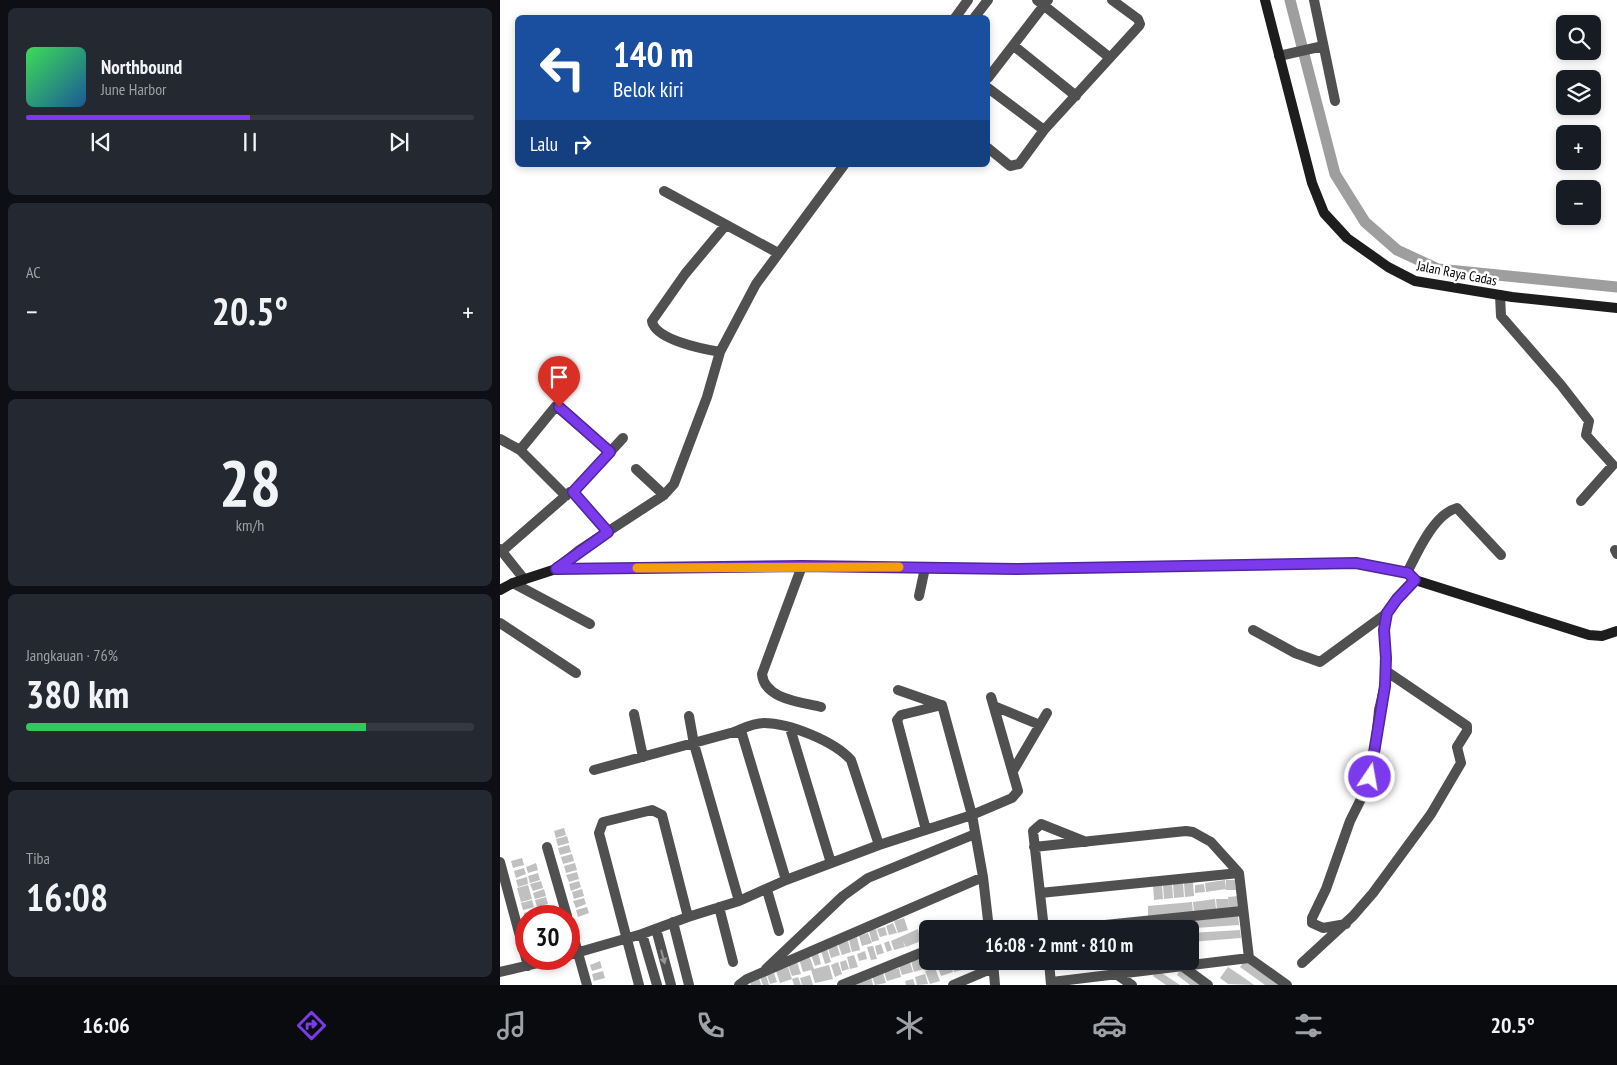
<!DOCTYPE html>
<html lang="id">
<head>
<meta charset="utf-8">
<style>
  body { margin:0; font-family:"PT Sans Narrow",sans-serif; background:#242831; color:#f1f3f6; height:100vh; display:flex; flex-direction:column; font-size:19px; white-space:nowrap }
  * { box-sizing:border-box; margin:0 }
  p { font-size:16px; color:#9ea1a6 }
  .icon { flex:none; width:28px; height:28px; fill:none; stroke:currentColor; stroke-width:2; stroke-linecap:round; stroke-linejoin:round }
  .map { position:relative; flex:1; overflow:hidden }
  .drawer { display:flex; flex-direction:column; gap:8px; padding:8px; background:#0d0f14; width:500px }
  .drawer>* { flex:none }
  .guide { position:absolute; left:15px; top:15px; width:475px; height:152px; border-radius:8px; box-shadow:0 2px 8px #0003; background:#1a4fa0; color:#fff; overflow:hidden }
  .controls { position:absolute; left:1056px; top:15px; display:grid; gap:10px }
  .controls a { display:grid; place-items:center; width:45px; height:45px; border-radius:8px; background:#171b24; box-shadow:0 2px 8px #0003; font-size:25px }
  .speed { position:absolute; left:15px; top:905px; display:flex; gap:10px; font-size:25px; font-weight:700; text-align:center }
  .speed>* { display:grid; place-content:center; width:65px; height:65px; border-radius:50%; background:#171b24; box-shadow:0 2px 8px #0003; line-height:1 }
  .speed .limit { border:8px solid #d22; background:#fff; color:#111 }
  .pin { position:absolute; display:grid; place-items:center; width:42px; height:42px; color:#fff; margin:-51px -21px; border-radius:50% 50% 50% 0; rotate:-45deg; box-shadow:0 0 5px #0007 }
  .pin .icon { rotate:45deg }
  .me { position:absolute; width:55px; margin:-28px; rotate:12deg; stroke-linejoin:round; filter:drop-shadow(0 0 4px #0008) }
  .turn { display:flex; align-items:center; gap:18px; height:105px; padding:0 15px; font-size:22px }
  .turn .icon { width:65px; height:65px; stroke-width:2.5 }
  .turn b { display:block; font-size:35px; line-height:42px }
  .then { display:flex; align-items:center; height:48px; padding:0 15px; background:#0003; gap:10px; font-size:19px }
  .big { font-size:38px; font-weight:700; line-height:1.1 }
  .drawer .card { flex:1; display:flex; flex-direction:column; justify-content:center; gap:8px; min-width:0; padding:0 18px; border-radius:8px; background:#242831 }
  .drawer .dial { align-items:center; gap:0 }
  .dial b { font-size:65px; line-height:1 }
  .song { display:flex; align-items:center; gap:15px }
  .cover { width:60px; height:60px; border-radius:8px; background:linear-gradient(135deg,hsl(130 70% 55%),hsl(210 70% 35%)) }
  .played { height:5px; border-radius:2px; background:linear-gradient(90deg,#7c3aed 50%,#363941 50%) }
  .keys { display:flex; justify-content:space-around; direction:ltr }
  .heat { display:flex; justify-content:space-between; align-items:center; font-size:28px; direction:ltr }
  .charge { height:8px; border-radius:4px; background:linear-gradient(90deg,#34c759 76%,#363941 0) }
  .trip { position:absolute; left:419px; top:920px; width:280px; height:50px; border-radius:8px; background:#171b24; box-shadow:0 2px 8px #0003; font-weight:700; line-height:50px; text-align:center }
  .menu { display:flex; height:80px; justify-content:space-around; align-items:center; background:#090b0e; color:#9ea1a6 }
  .menu .icon { width:35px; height:35px }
  .menu .current { color:#7c3aed }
  .menu b { font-size:22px; color:#f1f3f6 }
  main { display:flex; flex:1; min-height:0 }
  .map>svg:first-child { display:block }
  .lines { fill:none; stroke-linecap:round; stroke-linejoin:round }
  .canal { stroke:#9e9e9e; stroke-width:11 }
  .building { fill:#c0c0c0 }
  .street { stroke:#505050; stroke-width:10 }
  .secondary { stroke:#1d1d1d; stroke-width:10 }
  .oneway { fill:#969696 }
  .route-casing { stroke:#51269a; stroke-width:12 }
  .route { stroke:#7c3aed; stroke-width:9 }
  .slow { stroke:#f59e0b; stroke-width:9 }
  .labels { text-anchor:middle; stroke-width:5; stroke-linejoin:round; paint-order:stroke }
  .street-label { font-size:14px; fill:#000; stroke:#fff }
</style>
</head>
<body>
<main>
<section class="drawer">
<div class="card">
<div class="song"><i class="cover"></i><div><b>Northbound</b><p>June Harbor</p></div></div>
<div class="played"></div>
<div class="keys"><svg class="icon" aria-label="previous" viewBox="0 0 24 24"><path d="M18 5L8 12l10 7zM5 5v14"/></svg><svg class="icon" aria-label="pause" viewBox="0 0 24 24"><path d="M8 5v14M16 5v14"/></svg><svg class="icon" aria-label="next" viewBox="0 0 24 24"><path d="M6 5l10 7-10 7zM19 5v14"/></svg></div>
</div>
<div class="card"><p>AC</p>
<div class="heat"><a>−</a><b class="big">20.5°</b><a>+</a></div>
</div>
<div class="card dial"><b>28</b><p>km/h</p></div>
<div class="card"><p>Jangkauan · 76%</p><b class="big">380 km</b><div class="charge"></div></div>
<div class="card"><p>Tiba</p><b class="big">16:08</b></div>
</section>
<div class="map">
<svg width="1117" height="985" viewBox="0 0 1117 985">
  <rect width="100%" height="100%" fill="#fff"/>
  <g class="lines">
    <!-- canal -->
    <path class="canal" d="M790 0 835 174 865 222 897 250 938 269 1117 287"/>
  </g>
  <!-- building -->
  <path class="building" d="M64 828 66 835 56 838 54 831Z
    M67 836 69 843 58 846 56 839Z
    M69 845 71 852 60 855 58 848Z
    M72 854 74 861 63 864 61 857Z
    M22 858 24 865 13 868 11 861Z
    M36 863 38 870 28 873 26 867Z
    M75 863 77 870 66 873 64 866Z
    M24 868 26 874 16 878 14 871Z
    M77 872 79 879 69 882 66 875Z
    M38 873 40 880 30 883 28 876Z
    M27 877 28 884 18 887 16 880Z
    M725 880 726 889 706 892 705 883Z
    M726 880H735L736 890H726Z
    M41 881 43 888 33 891 30 884Z
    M79 881 81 887 71 891 69 884Z
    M693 882 694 896 685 897 684 883Z
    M683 883 684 897 674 898 673 884Z
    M672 884 673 898 664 899 663 885Z
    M704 884 705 892 695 893V885Z
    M28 885 32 899 21 902 17 888Z
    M653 885H662L663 899 654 900Z
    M44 889 46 896 35 899 33 893Z
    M82 889 84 896 74 899 72 892Z
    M739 896 740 907 729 908 728 897Z
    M46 897 48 904 37 907 35 900Z
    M84 898 86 904 76 908 73 901Z
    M715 899 716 909 694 912 693 902Z
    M716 899H728L729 909 717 910Z
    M32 900 34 907 23 910 21 903Z
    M692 902 693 912 648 916V906Z
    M48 905 50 912 39 915 37 908Z
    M87 907 89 913 78 917 76 910Z
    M34 910 36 916H26V920L24 913Z
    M738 916 739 925 681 929 680 922Z
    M404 918 408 930 398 933 394 921Z
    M670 922V929H607Z
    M393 923 397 933 389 935 386 926Z
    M429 924 431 929H428V937L422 939 419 928Z
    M385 927 387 935 380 937 377 929Z
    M376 929 379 940 372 942 369 931Z
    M418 929 421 941 406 947 403 941 405 947 394 950 391 941Z
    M740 930 741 938 690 942V933Z
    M368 933 372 943 362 946 359 936Z
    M357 937 360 950 352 952 349 940Z
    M348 941 351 952 342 955 338 944Z
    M389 941 392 950 387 952 384 943Z
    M381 944 384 953 377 955 375 946Z
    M337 945 340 955 331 958 328 948Z
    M373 946 377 959 371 960 367 947Z
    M327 949 331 962 325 964 321 951Z
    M365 951 367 959 359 961 357 954Z
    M318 953 321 964 315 966 311 955Z
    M309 955 314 969 329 965 333 979 315 983 311 970 303 972 299 959Z
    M354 955 358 967 350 969 347 957Z
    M428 956V961H437L438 964 428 967 425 957Z
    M424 958 427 968 414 972 411 961Z
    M346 960 349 969 342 971 340 962Z
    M745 960 781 985H765L740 967Z
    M100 961 102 968 92 971 90 965Z
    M457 961H464L466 969 454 972 452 963Z
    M465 961H476L477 965 467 968Z
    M297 962 301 974 292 976 288 965Z
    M338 962 342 974 335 977 331 965Z
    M410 962 413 972 402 975 399 966Z
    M450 964 453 972 441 976 438 967Z
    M288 967 292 979 280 983 276 971Z
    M728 967 743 977 754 985 728 984 720 978Z
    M399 968 401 977 387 981 384 972Z
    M435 968 440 981 430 984 425 971Z
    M681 968 705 985H690L677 975Z
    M657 970 680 985H666L653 976Z
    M103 971 105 978 94 981 92 974Z
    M274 973 277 982 270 984 267 975Z
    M383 973 386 983 375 985 372 976Z
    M425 974 428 984 417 985 415 977Z
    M266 975 269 985H263L260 977Z
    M310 975 313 985H302L300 978Z
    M298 977 301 985H294L292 979Z
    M371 977 373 985H353Z
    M259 978 261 985H251L249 981Z
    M413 979 415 985H406L405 981Z"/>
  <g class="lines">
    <!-- street -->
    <path class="street" d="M537 0 609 57
      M814 0 835 101
      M455 18 468 0
      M474 18 488 0
      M514 46 576 96
      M779 56 823 46
      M488 78 548 0
      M488 88 544 130
      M488 148 510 166 519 164 544 130 639 26 640 24 638 19 612 0
      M164 191 278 253
      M1000 295 1001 316 1061 385 1089 421 1086 435 1113 465 1081 501
      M220 352C203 349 155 340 152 321L185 274 225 226
      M0 439 20 450 66 496
      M20 450 56 406 110 452
      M136 469 164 495
      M108 532 73 492 123 438
      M0 549 24 579
      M1115 550 1117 554
      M2 551 70 492H73
      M302 566 262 674C264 699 301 702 321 707
      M56 569 78 551 164 495 174 484 207 397 220 352 256 284 344 165
      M907 573C917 553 934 514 957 508L1001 555
      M13 583 90 624
      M419 596 425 568
      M0 623 76 673
      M753 630 795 653 820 662 887 613
      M398 690 441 705
      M442 705 472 815 512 798 518 791 491 697
      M494 706 540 725
      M134 714 143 757
      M189 716 194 744 239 901
      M290 728 331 863
      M234 732C244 728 253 723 264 723 289 723 334 741 351 760L379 845
      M94 770 234 732 242 734 286 880
      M513 771 547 713
      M426 830 397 720 401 715 442 705
      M47 847 67 916
      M534 847 686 831 693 832 711 842 739 873 749 958 787 985
      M0 862 28 966
      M267 890 279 931
      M540 893 739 873
      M219 907 233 962
      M69 921 87 985
      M173 922 189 985
      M846 924 823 928 812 923V918L826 889 850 821 866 789 874 761 879 710 885 685 886 658 884 630 887 613 897 599 915 580
      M156 929 171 985
      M479 929 489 924
      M544 929 533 831 541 824 586 842
      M566 929 742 911
      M142 934 157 985
      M69 955 142 934 188 917 239 901 286 880 379 845 472 815 483 877 489 929
      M549 961 551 985
      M493 962 495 985
      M802 963 853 916 873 893 931 814 961 763 957 747 967 731V726L886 671
      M682 966 708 985
      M266 969 343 896 368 878 475 834
      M0 972 55 959
      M616 974 632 985
      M552 982 749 958
      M139 985 99 833 103 822 152 810 162 815 188 917
      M239 985 247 979 483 877
      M342 985 428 950
      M453 985 493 968"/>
    <!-- secondary -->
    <path class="secondary" d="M765 0 812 183 824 213 847 238 888 267 915 281 1012 297 1117 308
      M0 590 13 583 56 569 302 566 517 569 856 563 907 573 915 580 1089 635 1102 636 1117 631"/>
  </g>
  <!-- one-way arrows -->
  <defs><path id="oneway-solid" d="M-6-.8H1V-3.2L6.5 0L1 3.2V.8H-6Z" transform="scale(1.25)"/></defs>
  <use class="oneway" href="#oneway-solid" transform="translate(163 957) rotate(75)"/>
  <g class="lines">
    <defs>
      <path id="route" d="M59 407 110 452 73 492 108 532 56 569 302 566 517 569 856 563 908 573 915 580 897 599 887 613 884 630 886 658 885 686 870 777"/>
    </defs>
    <!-- route casing -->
    <use href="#route" class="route-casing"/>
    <!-- route -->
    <use href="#route" class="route"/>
    <!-- slow -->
    <path class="slow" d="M137 568 399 567"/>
  </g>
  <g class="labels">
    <!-- street labels -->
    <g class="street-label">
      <text transform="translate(957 273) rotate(11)" y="5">Jalan Raya Cadas</text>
    </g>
  </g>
</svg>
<div class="controls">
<a><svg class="icon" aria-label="search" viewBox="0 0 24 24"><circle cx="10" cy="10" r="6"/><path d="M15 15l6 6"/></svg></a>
<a><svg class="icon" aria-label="layers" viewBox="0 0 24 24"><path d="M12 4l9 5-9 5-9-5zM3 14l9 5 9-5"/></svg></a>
<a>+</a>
<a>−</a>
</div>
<div class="speed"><div class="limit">30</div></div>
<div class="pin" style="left:59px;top:407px;background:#d93025"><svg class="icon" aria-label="arrive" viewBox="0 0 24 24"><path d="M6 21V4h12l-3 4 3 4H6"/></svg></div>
<svg class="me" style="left:870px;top:777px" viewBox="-20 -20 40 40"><circle r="17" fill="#7c3aed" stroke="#fff" stroke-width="3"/><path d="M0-11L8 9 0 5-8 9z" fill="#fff"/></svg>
<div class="trip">16:08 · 2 mnt · 810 m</div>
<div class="guide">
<div class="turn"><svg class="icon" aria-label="left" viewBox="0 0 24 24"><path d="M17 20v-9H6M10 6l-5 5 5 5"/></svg><div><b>140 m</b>Belok kiri</div></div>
<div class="then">Lalu<svg class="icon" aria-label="right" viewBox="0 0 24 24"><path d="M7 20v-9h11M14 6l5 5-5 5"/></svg></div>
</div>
</div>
</main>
<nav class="menu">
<b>16:06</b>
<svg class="icon current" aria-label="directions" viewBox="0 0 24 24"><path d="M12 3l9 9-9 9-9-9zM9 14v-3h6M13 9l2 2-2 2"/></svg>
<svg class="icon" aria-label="music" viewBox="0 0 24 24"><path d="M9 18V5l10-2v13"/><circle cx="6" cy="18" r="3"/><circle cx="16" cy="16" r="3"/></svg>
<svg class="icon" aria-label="phone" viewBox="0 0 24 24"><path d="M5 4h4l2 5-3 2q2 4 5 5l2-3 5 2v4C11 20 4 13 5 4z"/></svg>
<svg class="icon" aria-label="climate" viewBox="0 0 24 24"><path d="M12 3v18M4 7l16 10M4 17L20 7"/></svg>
<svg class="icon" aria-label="car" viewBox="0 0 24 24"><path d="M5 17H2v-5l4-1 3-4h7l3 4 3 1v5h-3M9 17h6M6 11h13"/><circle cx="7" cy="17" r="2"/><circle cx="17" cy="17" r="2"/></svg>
<svg class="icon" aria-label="filters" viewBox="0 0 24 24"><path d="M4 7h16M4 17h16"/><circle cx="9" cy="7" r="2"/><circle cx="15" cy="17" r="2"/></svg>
<b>20.5°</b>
</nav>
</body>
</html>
